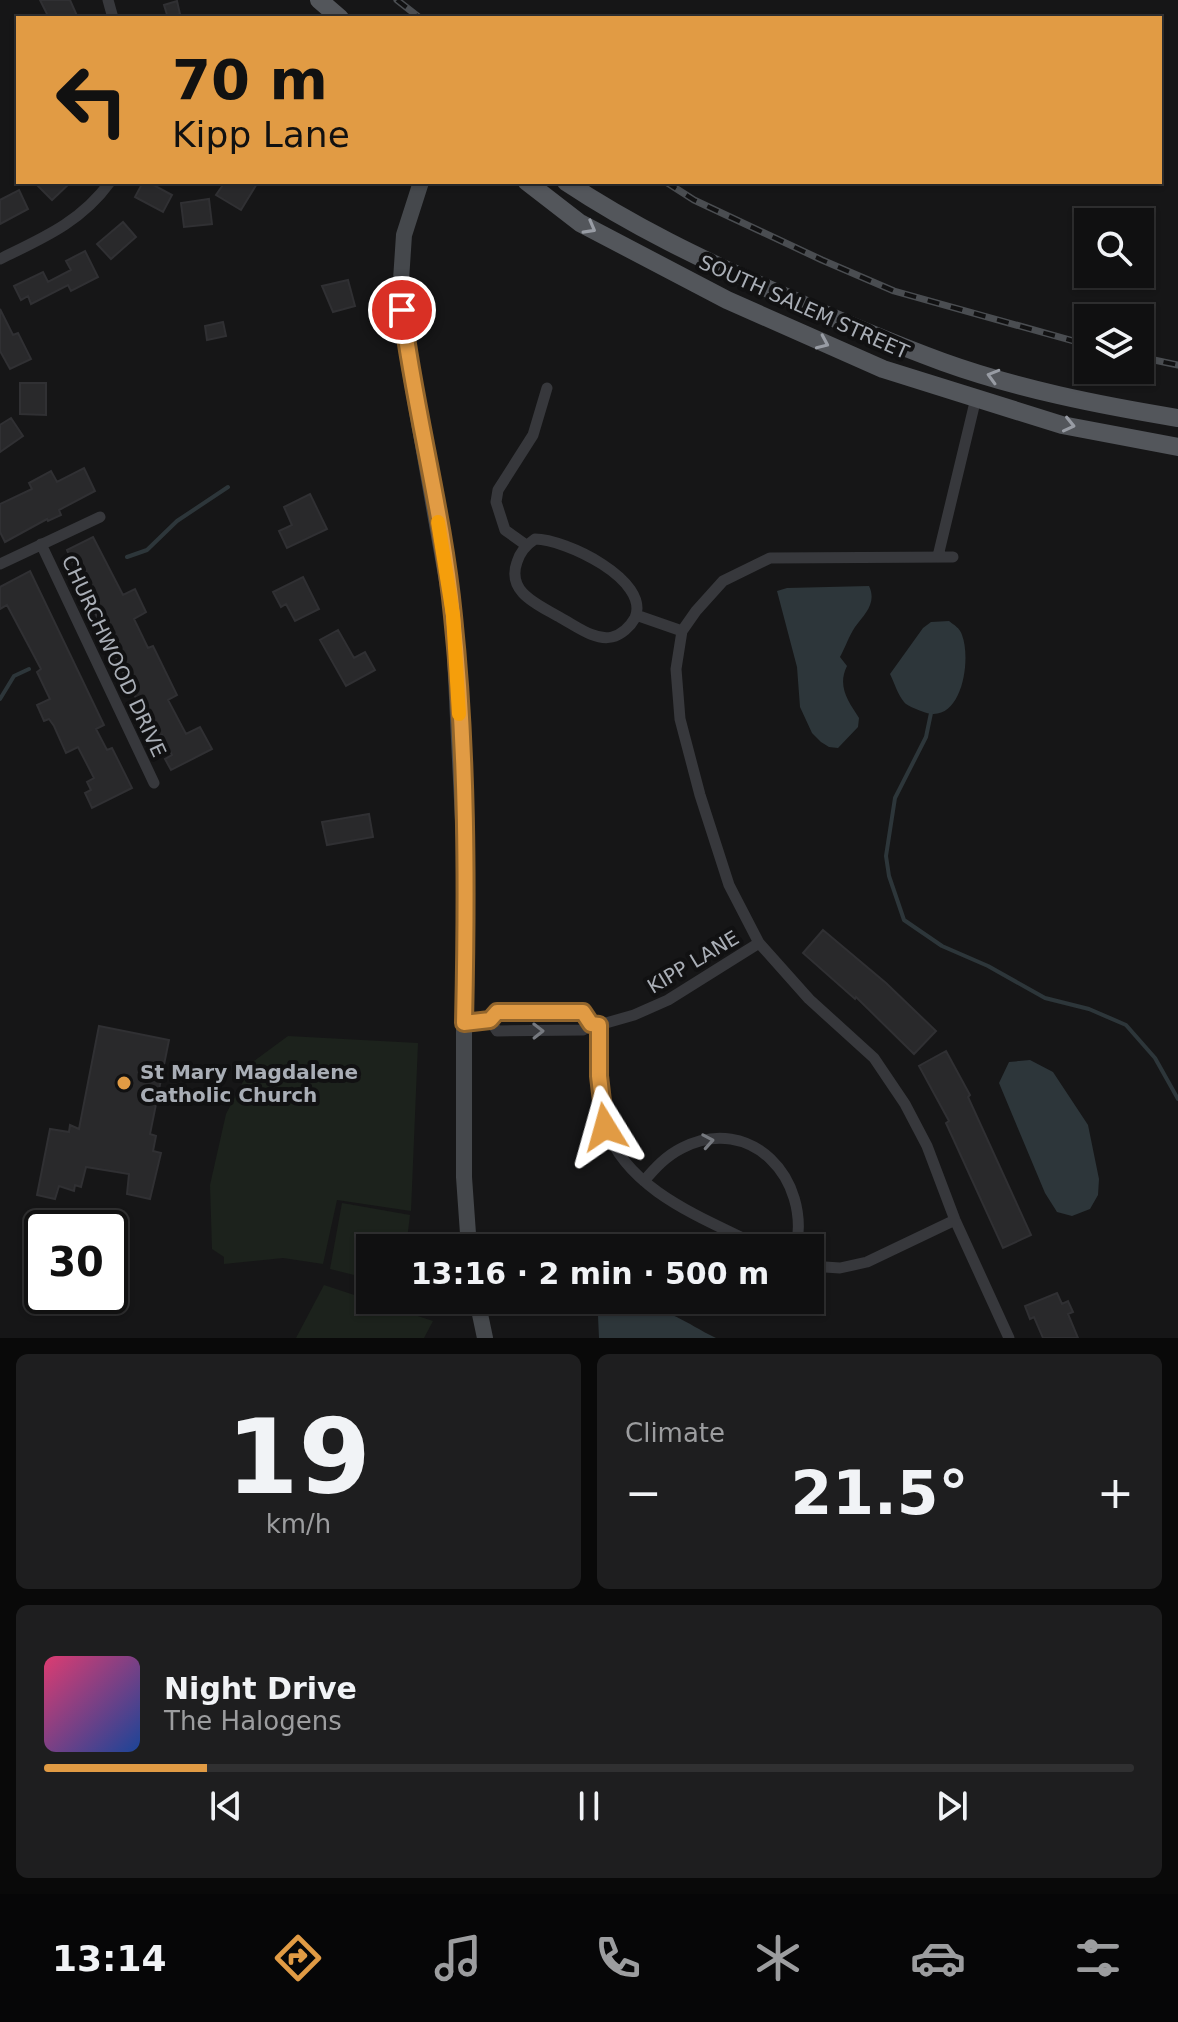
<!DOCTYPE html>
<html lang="en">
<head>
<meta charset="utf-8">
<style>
  body { margin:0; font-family:"DejaVu Sans",sans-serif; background:#1e1e1f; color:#f1f3f6; height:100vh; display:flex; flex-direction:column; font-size:30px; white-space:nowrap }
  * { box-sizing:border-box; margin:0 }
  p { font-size:26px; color:#9c9d9f }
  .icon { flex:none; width:44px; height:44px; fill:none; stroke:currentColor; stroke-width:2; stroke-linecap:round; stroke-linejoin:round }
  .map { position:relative; height:1338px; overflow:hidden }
  .sheet { display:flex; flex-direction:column; gap:16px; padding:16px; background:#090909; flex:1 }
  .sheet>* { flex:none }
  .top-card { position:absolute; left:16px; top:16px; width:1146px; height:168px; border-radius:0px; box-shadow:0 2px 6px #0004,0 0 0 2px #303031; background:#e19b44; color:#111; overflow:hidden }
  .controls { position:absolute; left:1074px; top:208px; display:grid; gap:16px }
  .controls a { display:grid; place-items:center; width:80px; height:80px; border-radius:0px; background:#101011; box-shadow:0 2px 6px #0004,0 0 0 2px #303031; font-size:40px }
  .speed { position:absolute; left:24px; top:1210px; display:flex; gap:16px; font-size:40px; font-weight:700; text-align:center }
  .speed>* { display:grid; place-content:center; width:104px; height:104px; border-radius:50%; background:#101011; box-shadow:0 2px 6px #0004,0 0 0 2px #303031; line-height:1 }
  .speed .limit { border:4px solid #111; border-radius:12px; background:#fff; color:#111 }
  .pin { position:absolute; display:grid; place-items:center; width:68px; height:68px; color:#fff; margin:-34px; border:4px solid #fff; border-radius:50%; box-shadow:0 2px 8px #0007 }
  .me { position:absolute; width:88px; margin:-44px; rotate:352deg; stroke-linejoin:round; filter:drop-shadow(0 0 6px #0008) }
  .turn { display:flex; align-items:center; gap:28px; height:168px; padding:0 24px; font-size:36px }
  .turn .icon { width:104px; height:104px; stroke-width:2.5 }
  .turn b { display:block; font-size:56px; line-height:68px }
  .big { font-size:60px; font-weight:700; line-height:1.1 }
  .sheet .card { flex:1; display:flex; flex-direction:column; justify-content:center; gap:12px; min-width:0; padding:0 28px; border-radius:12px; background:#1e1e1f }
  .sheet .dial { align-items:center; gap:0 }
  .dial b { font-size:104px; line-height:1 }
  .song { display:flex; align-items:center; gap:24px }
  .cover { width:96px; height:96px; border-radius:12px; background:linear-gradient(135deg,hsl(340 70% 55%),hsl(220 70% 35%)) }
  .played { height:8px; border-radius:4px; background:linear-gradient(90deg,#e19b44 15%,#303031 15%) }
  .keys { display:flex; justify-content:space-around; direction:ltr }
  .heat { display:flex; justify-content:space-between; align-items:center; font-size:44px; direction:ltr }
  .sheet .tiles { flex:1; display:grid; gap:16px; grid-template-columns:1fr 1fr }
  .card:last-child { grid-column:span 2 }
  .trip { position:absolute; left:356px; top:1234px; width:468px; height:80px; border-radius:0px; background:#101011; box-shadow:0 2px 6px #0004,0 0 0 2px #303031; font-weight:700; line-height:80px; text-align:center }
  .tabs { display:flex; height:128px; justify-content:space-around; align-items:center; background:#060607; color:#9c9d9f }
  .tabs .icon { width:56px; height:56px }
  .tabs .selected { color:#e19b44 }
  .tabs b { font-size:36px; color:#f1f3f6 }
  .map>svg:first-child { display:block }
  .green { fill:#1c221c }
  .water { fill:#2d363a }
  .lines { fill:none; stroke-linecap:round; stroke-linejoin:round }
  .stream { stroke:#2d363a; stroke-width:4 }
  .building { fill:#29292b; stroke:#303033; stroke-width:2 }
  .street { stroke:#37383c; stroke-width:11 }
  .secondary { stroke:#45484c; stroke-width:16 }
  .primary { stroke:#53565b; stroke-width:18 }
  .rail-casing { stroke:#4a4d51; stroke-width:7 }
  .rail { stroke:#111112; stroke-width:4; stroke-dasharray:12; stroke-linecap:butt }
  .oneway { stroke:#989ca4 }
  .oneway2 { stroke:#76797f }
  .route-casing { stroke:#92652c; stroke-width:20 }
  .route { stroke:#e19b44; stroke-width:14 }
  .slow { stroke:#f59e0b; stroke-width:14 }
  .poi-dot { fill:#e19b44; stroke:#111112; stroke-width:3 }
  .labels { text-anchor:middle; stroke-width:8; stroke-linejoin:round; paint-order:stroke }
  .street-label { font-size:20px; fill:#a9aeb6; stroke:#111112 }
  .poi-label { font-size:20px; font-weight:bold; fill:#a9aeb6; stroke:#111112; text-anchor:start }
</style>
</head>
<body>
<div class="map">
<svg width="1178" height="1338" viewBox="0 0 1178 1338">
  <rect width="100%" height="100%" fill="#161617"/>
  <!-- green -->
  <path class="green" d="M288 1036 418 1043 411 1211 337 1200 323 1264 283 1258 224 1264V1257L212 1249 210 1185 226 1114 254 1061Z
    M342 1203 410 1215 406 1248H370V1279L330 1269Z
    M324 1285 433 1321 424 1338H296Z"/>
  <!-- water -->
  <path class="water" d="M869 586C877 603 865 614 855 627 849 636 845 648 840 657L847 666C837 686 848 701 859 718L858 727 838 748 829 747 821 742 812 733 800 707 797 667 777 591 787 588Z
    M949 621C954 625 960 628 962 635 972 661 961 729 921 711 916 709 907 706 904 702 898 695 894 682 890 674L923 628 931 622Z
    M1030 1060 1053 1072 1088 1125 1099 1179 1098 1195 1090 1209 1072 1216 1057 1212 1045 1193 999 1083 1009 1062Z
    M634 1307C673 1309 683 1322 716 1338H599L598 1316Z"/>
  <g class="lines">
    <!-- stream -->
    <path class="stream" d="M127 557 147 550 177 521 228 487
      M0 699 14 676 29 669
      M931 713 926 737 895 798 886 856 889 876 904 920 942 946 988 966 1045 998 1089 1009 1126 1025 1155 1058 1178 1099"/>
  </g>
  <!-- building -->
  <path class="building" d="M40 0H70L78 18H49Z
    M177 1 180 14 168 18 164 5Z
    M34 182H71L52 200Z
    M143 182H148L172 195 163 212 135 197Z
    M225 182H258L241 210 216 195Z
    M19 190 28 209 0 224V200Z
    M209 199 212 224 184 227 181 203Z
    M123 222 136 237 111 259 97 244Z
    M85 251 98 277 71 291 68 285 31 304 28 296 21 300 14 286 43 272 48 282 71 270 66 261Z
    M348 280 355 306 333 312 322 286Z
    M0 309 13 335 18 333 31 359 10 369 0 351Z
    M223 322 226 336 207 340 205 326Z
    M20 383H46V415L20 414Z
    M11 418 23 436 0 452V425Z
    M84 468 95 491 59 510 61 515 48 521 47 519 5 542 0 532V504L32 489 29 483 51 471 57 482Z
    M310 494 327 529 287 548 279 531 292 525 284 507Z
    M93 537 123 595 135 589 146 612 134 619 148 648 153 646 177 695 168 700 186 734 200 727 212 749 171 770 165 759 172 755 162 735 157 738 125 677 82 585 88 582 77 560 72 562 67 550Z
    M30 571 104 725 96 729 107 750 112 748 132 788 92 808 85 793 91 790 87 782 94 778 78 747 66 753 54 726 49 719 44 721 37 705 50 699 37 672 41 669 7 605 0 609V587Z
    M303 577 319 609 295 621 286 604 281 607 273 592Z
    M338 630 354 658 365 652 375 670 346 686 320 640Z
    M369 814 373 837 327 845 322 822Z
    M823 930 886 983 936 1031 914 1054 856 997 855 999 803 953Z
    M99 1026 169 1040 150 1134 156 1136 153 1151 161 1153 150 1199 127 1194 129 1174 86 1167 81 1187 75 1185 74 1191 59 1186 55 1199 37 1195 50 1129 69 1132 70 1125 79 1129Z
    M946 1051 970 1095 968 1097 1031 1235 1003 1248 946 1123 949 1121 919 1066Z
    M1057 1293 1062 1304 1068 1301 1073 1312 1068 1314 1078 1338H1043L1034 1317 1030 1319 1025 1306Z"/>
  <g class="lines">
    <!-- street -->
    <path class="street" d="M108 0 113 18
      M0 259C43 238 81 222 110 182
      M535 539C565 539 651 580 635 618 630 627 621 635 612 637 595 641 576 626 561 618 539 605 506 593 517 562 520 552 526 545 535 539Z
      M41 544 154 783
      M526 545 505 530 496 502 498 490 533 435 547 388
      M938 556 976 398
      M953 557 770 558 723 581 696 611 682 631 676 669 680 719 700 795 729 885 759 943 809 999 874 1058 905 1104 927 1146 955 1220 1009 1338
      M0 564 100 517
      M636 615 682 631
      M490 1020 497 1012H583L591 1024
      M490 1020 497 1031 583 1030 591 1024
      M464 1023 490 1020
      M591 1024 599 1025C598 1058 595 1097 606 1128 629 1193 707 1219 763 1248
      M599 1025 634 1015 668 1000 759 943
      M644 1181C655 1168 666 1156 682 1148 751 1113 811 1179 796 1248
      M810 1266 840 1268 867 1262 955 1220"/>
    <!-- secondary -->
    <path class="secondary" d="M421 182 404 235 400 295 408 360 453 615 464 842V1177L469 1248
      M477 1300 485 1338"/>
    <!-- primary -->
    <path class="primary" d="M319 0 340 18
      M527 182 580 223 727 300 883 369 1062 425 1178 447
      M566 182C632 226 703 260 775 292 830 317 886 341 943 362 1018 389 1099 405 1178 418"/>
    <defs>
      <path id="rail" d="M397 0 420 18
        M666 182 694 200 822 260 894 291 1088 345
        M1140 357 1178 365"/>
    </defs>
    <!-- rail casing -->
    <use href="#rail" class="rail-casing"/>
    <!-- rail -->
    <use href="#rail" class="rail"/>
  </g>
  <!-- one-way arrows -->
  <defs><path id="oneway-chevron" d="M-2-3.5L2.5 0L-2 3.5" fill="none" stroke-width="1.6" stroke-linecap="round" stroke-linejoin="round" transform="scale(2)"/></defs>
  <g class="oneway">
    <use href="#oneway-chevron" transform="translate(590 228) rotate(29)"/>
    <use href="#oneway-chevron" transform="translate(823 343) rotate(24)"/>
    <use href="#oneway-chevron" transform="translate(993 376) rotate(-164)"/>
    <use href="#oneway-chevron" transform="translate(1069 425) rotate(13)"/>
  </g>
  <g class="oneway2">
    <use href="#oneway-chevron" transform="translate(538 1031) rotate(-1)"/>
    <use href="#oneway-chevron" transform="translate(708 1141) rotate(-10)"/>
  </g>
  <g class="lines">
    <defs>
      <path id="route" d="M402 310C415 412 443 513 453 616 467 750 467 888 464 1023L490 1020 497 1012H583L591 1024 599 1025V1076L605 1127"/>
    </defs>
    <!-- route casing -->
    <use href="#route" class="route-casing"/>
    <!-- route -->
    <use href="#route" class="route"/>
    <!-- slow -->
    <path class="slow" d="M438 522 453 615 459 714"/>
  </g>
  <!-- markers -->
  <circle class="poi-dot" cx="124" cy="1083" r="8"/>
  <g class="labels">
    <!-- street labels -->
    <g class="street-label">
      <text transform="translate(804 307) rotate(24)" y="7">SOUTH SALEM STREET</text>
      <text transform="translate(114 656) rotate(65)" y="7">CHURCHWOOD DRIVE</text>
      <text transform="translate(693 962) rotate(-31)" y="7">KIPP LANE</text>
    </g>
    <!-- poi labels -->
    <g class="poi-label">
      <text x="140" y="1079">St Mary Magdalene<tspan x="140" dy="23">Catholic Church</tspan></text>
    </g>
  </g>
</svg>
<div class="controls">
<a><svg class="icon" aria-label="search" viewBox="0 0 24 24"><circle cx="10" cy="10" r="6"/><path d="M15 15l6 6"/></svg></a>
<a><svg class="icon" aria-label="layers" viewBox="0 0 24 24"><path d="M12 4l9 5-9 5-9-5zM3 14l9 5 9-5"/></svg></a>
</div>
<div class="speed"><div class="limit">30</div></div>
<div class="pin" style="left:402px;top:310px;background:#d93025"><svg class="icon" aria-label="arrive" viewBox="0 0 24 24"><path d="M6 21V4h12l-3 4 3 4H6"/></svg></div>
<svg class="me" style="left:605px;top:1127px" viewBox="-20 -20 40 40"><path d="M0-17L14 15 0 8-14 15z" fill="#e19b44" stroke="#fff" stroke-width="4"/></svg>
<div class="trip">13:16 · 2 min · 500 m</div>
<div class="top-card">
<div class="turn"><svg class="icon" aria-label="left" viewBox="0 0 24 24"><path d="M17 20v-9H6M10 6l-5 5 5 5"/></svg><div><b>70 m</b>Kipp Lane</div></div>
</div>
</div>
<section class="sheet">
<div class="tiles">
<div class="card dial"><b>19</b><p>km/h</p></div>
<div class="card"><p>Climate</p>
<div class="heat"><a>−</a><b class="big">21.5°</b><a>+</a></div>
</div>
<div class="card">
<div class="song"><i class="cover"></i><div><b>Night Drive</b><p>The Halogens</p></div></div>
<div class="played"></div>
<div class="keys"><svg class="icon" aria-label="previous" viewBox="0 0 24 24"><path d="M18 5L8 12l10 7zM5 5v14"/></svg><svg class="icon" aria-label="pause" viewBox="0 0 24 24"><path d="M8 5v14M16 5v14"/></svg><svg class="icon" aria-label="next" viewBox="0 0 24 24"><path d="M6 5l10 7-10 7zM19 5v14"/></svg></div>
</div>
</div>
</section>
<nav class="tabs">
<b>13:14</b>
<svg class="icon selected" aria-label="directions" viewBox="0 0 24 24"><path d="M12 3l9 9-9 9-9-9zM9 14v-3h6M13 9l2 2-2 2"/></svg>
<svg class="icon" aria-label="music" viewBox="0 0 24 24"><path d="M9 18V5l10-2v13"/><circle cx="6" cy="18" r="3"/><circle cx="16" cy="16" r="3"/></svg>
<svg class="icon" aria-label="phone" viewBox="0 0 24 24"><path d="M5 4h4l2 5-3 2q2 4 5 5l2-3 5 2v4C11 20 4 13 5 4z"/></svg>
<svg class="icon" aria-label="climate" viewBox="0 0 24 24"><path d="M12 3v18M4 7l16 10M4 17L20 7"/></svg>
<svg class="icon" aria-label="car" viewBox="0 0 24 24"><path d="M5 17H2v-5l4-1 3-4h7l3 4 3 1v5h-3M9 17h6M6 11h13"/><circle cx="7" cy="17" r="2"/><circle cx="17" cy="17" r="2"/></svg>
<svg class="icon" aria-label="filters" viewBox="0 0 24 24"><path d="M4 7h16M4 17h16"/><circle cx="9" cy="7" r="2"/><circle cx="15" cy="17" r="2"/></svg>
</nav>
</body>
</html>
